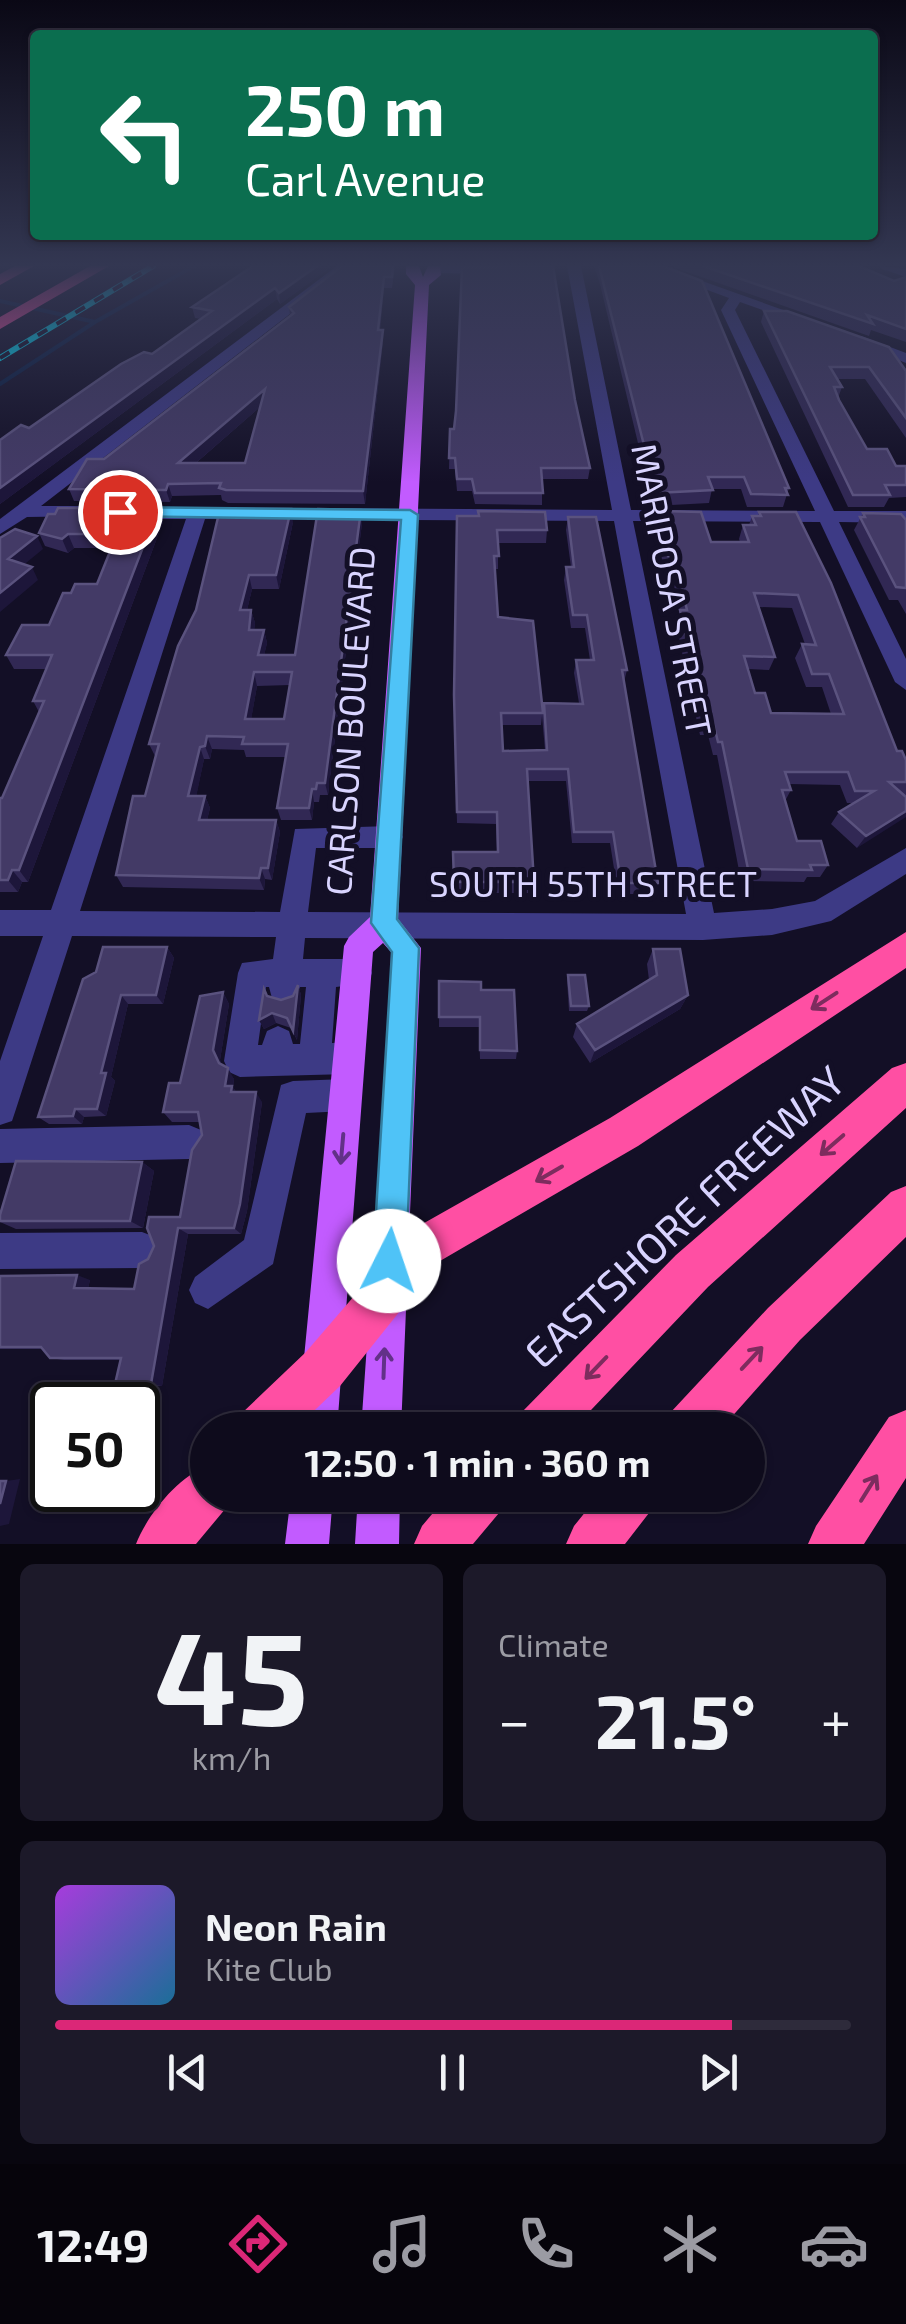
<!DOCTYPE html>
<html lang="en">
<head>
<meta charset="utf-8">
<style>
  body { margin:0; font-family:"Exo 2",sans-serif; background:#1c1929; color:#f1f3f6; height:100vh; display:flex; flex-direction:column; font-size:38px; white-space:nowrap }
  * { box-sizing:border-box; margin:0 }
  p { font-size:32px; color:#9b9ba3 }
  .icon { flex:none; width:55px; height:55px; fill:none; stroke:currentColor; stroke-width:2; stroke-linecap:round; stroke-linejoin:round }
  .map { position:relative; height:1544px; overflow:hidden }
  .drawer { display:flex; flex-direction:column; gap:20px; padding:20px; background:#08060f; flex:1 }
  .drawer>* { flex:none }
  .banner { position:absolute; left:30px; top:30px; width:848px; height:210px; border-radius:10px; box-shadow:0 2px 8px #0004,0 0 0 2px #2e2b3b; background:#0b6e4f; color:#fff; overflow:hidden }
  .speed { position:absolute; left:30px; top:1382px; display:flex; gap:20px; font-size:50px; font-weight:700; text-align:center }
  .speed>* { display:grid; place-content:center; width:130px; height:130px; border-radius:50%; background:#0e0b1c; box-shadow:0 2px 8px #0004,0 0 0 2px #2e2b3b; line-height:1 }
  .speed .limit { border:5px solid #111; border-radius:15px; background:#fff; color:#111 }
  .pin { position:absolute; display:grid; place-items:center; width:85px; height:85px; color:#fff; margin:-42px; border:5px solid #fff; border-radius:50%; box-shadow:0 2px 10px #0007 }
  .me { position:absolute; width:110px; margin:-55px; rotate:4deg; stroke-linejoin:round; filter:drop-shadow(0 0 8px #0008) }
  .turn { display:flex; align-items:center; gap:35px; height:210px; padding:0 50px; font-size:45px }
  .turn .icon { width:130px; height:130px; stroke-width:2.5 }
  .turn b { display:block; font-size:70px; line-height:85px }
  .big { font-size:75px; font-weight:700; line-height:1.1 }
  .drawer .card { flex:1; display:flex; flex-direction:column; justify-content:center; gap:15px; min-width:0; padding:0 35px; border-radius:15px; background:#1c1929 }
  .drawer .dial { align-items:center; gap:0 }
  .dial b { font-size:130px; line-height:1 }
  .song { display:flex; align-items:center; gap:30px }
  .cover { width:120px; height:120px; border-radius:15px; background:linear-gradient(135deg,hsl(280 70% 55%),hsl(200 70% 35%)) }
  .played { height:10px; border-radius:5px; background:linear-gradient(90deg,#db2777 85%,#2e2b3b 85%) }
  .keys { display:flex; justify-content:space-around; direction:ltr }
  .heat { display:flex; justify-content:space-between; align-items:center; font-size:55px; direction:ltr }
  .drawer .tiles { flex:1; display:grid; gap:20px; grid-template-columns:1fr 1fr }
  .card:last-child { grid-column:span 2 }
  .trip { position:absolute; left:190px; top:1412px; width:575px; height:100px; border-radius:50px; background:#0e0b1c; box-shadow:0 2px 8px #0004,0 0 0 2px #2e2b3b; font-weight:700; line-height:100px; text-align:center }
  .dock { display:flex; height:160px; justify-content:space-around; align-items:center; background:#06040b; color:#9b9ba3 }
  .dock .icon { width:70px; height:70px }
  .dock .selected { color:#db2777 }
  .dock b { font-size:45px; color:#f1f3f6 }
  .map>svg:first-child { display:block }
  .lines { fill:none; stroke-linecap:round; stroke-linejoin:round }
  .stream { stroke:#0a1f44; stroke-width:4 }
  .minor { fill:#3d3a85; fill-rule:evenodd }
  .major { fill:#c25bff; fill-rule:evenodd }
  .highway { fill:#ff4fa3; fill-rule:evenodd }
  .rail-casing { stroke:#00e5ff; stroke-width:6 }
  .rail { stroke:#130f26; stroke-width:4; stroke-dasharray:11; stroke-linecap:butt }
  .wall { fill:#312854; fill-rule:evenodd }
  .shaded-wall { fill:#1d163a }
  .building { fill:#433a66; stroke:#5a527e; stroke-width:2.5; fill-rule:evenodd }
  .oneway { stroke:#7d2c5e }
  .oneway2 { stroke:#623188 }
  .route { fill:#4fc3f7; stroke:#337fa1; stroke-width:2.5 }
  .labels { text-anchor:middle; stroke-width:10; stroke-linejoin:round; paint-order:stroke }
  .street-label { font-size:35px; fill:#d9d4ff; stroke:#130f26 }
  .near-street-label { font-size:42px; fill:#d9d4ff; stroke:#130f26 }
</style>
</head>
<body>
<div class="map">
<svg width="906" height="1544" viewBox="0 0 906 1544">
  <rect width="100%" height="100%" fill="#130f26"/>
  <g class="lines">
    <!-- stream -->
    <path class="stream" d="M0 301 95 322 194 266
      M0 384 95 322"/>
    <!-- minor -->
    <path class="minor" d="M337 266H352L41 506H88L95 508V516L27 517 0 534V519Z
      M434 266H494L501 270 494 274 429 273V267Z
      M567 266H581L631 510 815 511 721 310 729 298 643 266H660L817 322 805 325 740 302 735 310 834 511H906V523L839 522 906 659V690L895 682 820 522 633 521 714 913 772 909 815 901 906 848V874L831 921 772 935 703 940 305 938 303 959H357L368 963 372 973 368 983 336 987 332 1043 349 1042 360 1047 365 1058 360 1069 349 1074 240 1077 229 1072 224 1061 238 973 242 963 273 959 276 937 72 936 16 1109 12 1121 0 1125V1061L43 936H0V910H51L186 519H128L119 513 128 507 612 510ZM205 519 614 521 686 914 308 912 316 848H390L399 845 403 837 399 829 390 826 295 829 280 912 80 911ZM266 987H269L273 1002 284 1006 295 1002 300 987H306L300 1044H293L289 1031 278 1026 267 1031 262 1045H258Z
      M880 266 906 269V277L882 269Z
      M861 336 906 353V363L856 343V337Z
      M346 1079 358 1083 362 1095 358 1107 346 1111 306 1113 273 1264 208 1309 195 1303 189 1290 195 1277 244 1240 281 1085 293 1081Z
      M189 1125 201 1130 206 1142 201 1154 189 1159 0 1163V1129Z
      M142 1232 155 1237 160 1250 155 1263 142 1268 0 1269V1233Z"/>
    <!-- major -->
    <path class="major" d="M406 266H419L423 277 428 266H440L441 275 429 285 398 919 421 948 401 1430H361L390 1015 391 952 383 943 373 952 337 1430H297L344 946 349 937 370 917 415 285 406 274Z
      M291 1495H333L329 1544H285Z
      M358 1495H400L399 1544H355Z"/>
    <!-- highway -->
    <path class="highway" d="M15 266H34L0 285V274Z
      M90 266H109L0 329V317Z
      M906 932V968L638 1146 440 1261 340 1386 294 1430H235L242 1413 306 1352 410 1231 610 1118Z
      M906 1063V1108L708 1287 572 1430H514L521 1413 676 1255 892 1068Z
      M906 1186V1237L800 1340 720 1430H663L670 1413 768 1308 891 1192Z
      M906 1410V1478L864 1544H808L816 1526 889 1417Z
      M208 1465V1495H231L226 1508 196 1544H136C148 1514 177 1478 208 1465Z
      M448 1495H506L499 1513 473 1544H414L422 1526Z
      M599 1495H656L649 1513 625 1544H566L574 1526Z"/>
    <defs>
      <path id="rail" d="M0 358 153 266"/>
    </defs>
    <!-- rail casing -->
    <use href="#rail" class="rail-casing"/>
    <!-- rail -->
    <use href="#rail" class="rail"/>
  </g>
  <!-- wall -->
  <path class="wall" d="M253 266H332L280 304 277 299 0 504V440L29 428 152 354 201 319 195 318 192 307Z
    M395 266 392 288H384L380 330 383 341 365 504 228 503 222 500 221 495 172 496 170 502 74 501 69 489 104 459 290 315 289 307ZM260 407 245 463H196Z
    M594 266H663L789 488 783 507H747L741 489H712L709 503 653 506 600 284Z
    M670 266H859L894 281 906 277V342L871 330 869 336Z
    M498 267 575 400 590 468 588 479H542V505L475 504 472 491H457L455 469H449L450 429H454Z
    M764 311 906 371V438L865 379H837L842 387 838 398 867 449 896 466H906V497L889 498 884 507H848L761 322Z
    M158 508 163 522 28 882H22L18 892H0V798H2L39 712 33 701 46 669H14L6 655 49 625 71 593 97 584 112 548H74L68 553 45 546 39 533Z
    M478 511 547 530 546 543H498V569H495L498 617 543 713 544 703H579L574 673 576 660H590L585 628H571L564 580 566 567H571L566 530 568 517 627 670 624 682 658 883 654 894H618L610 843H572L566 781H527L534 882 533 893H454L453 852H497L496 824 457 823 454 707ZM542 716 545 750 503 751 502 725H541Z
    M661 511 711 542H740L739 539 743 525H749L752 516H758L759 512 897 751 906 760V795H904L857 848 831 824 839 812 853 803H847L840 785 789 784 791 790 785 801 797 841 828 865 820 877H807L804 882 741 881 717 755H713L708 735H700L693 704 676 624 680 611 670 569H664L658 540V525ZM759 607 792 608 805 644H802L795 658 806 687H822L831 714 771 713 755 693 748 669 769 670 775 657Z
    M863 513 906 520V614L898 600H889L854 530Z
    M293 522 279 589H252L247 610H251L255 623 254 630H264L267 643 264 655H295L362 523 328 795H320L319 802H314L312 820H281L277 808 286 757H246L244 750 212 749 210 759H204L196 796H205L210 808 207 820H276L280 832 272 880 265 879 264 890 123 887 116 875 145 796 155 756 149 744 178 646ZM290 685 284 719H251L257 686Z
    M167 947 174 958 163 1004H128L111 1077 115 1081 106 1116 84 1117 82 1124H49L38 1117 83 979Z
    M653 949 688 995 680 1009 590 1063 573 1037 577 1024 649 980 647 964Z
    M568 975 589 1006 587 1011H569L567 980Z
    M439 981 481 990 517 1051 516 1059H480L479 1027H439Z
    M298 985 301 995 297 1040 291 1028 276 1023 264 1029 259 1020 267 996 281 1000 293 996Z
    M223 992 229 1004 220 1060 222 1065 234 1079 233 1087 236 1092 262 1102 247 1211 241 1234H188L162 1386 115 1384 120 1360H64L50 1358 43 1349H0V1276L90 1280 88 1288 134 1289 154 1246 180 1217 202 1135 200 1122H172L163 1112 180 1083Z
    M142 1162 154 1171 143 1228 16 1229 0 1222Z"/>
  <!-- shaded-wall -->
  <path class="shaded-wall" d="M317 266H332L280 304 279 293Z
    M384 277V288L378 341V330Z
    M275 288 277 299 0 504V488Z
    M383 330V341L365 504 363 491Z
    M265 389 267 401 182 475 178 463Z
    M168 484 172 496 170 502 166 490Z
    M158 508 163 522 28 882 19 870Z
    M291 509 293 522 279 589 276 575Z
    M361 510 362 523 328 795 325 783Z
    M68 534 74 548 68 553 62 539Z
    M37 536 43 549 15 572 8 559Z
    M32 567 38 580 0 612V593Z
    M249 575 252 589 244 623 240 610Z
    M251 610 255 623 253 643 249 630Z
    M264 630 267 643 261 668 258 655Z
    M254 672 257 686 249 732 245 719Z
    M207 736 212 749 210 759 205 746Z
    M200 747 204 759 194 808 188 796Z
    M312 789 314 802 312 820 309 808Z
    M205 796 210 808 204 832 199 820Z
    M906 811V817L857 848 866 836Z
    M276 820 280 832 272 880 268 868Z
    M261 868 265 879 264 890 259 878Z
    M12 870 22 882 18 892 8 880Z
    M167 947 174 958 163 1004 156 995Z
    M298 985 301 995 297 1040 293 1031Z
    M223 992 229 1004 220 1060 226 1074 219 1063 213 1050Z
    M121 995 128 1004 111 1077 115 1081 106 1116 97 1109 101 1073Z
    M688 995 680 1009 590 1063 595 1050Z
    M272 1013 276 1023 264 1029 259 1020Z
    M228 1068 234 1079 233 1087 239 1096 225 1086Z
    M256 1092 262 1102 247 1211 241 1234 234 1228Z
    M75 1109 84 1117 82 1124 73 1116Z
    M142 1162 154 1171 143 1228 130 1221Z
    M178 1228 188 1234 162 1386 151 1384Z
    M77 1275 90 1280 87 1293 74 1288Z
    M20 1479 9 1524 0 1526V1504L6 1481Z"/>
  <!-- building -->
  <path class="building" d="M253 266H317L279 293 275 288 0 488V440L21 425 29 428 121 364 144 352 152 354 212 311 192 307Z
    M342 266H393L392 277H384L378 330H383L363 491 226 490 219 488 221 483 168 484 166 490 69 489 87 459H104L294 313 289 307ZM265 389 245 463H178Z
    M501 266H553L575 400 590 468H541L543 493H475L472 479H457L455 458H449L450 429H454L456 411 462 267H498Z
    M599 266H663L702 281 789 488H785L788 495 751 494 744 477H708L713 490 656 493Z
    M703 266H859L894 281 906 277V329L867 315 873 324Z
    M764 311H787L889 347 906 371V418L869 367H830L842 387H834L839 400 867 449H887L896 466H906V485H885L890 495H853Z
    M58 508H158L19 870H12L8 880H0V798H2L44 701H33L52 655H6L22 625H49L63 593H71L75 584H97L117 534H68L62 539 39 533 48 514H55Z
    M220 509H291L276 575H249L240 610H251L249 630H264L258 655H295L318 509 361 510 325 783H317L316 789H312L309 808H277L288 744H242L244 737 207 736 205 746 200 747 188 796H205L199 820H276L268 868H261L259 878 116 875 133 796H145L159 744H149L178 646 196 610ZM254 672H292L284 719H245Z
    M478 511 545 512 547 530H497L499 556H494L498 617 533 621 543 713H501L503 751 547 750 544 703 583 704 576 660H594L587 615H573L566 567H574L568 517H596L627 670H622L658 883H621L613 832H574L568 769H527L534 882H454L453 852H498L497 812H457L454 695 457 516H479Z
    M661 511 701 512 711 542H749L743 525H756L752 516H761L759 512H796L831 583 897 751H902L906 760V782H889L906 797V811L866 836 839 812 874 791H855L848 772H785L791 790H782L797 841H821L828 865H810L812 870 748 869 722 742H718L713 722 705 721 698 691 680 610H687L674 556H668L661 526ZM754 593 798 595 816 645 802 644 812 674H829L844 714 771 713 765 693H755L744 656 775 657Z
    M863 513 901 514 906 520V588L896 587 860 517H865Z
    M15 529 37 536 8 559 32 567 0 593V538Z
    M103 947H167L156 995H121L101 1073H106L97 1109H75L73 1116 38 1117 83 979 96 972Z
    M653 949H680L688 995 595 1050 577 1024 657 975Z
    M568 975H585L589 1006H571Z
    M439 981 481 982V990H514L517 1051 480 1050V1017H439Z
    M298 985 293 1031 287 1018 272 1013 259 1020 264 989 267 996 281 1000 293 996Z
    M223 992 213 1050 219 1063 228 1068 225 1086H232L231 1092H256L240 1204 234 1228H178L151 1384H115L121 1358H50L41 1347H0V1276L77 1275 74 1288 134 1289 139 1264 148 1259 154 1246 147 1228 149 1217H180L192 1150 202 1135 198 1112H163L169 1083H180L200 996Z
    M16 1161 142 1162 130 1221H0V1215Z
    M0 1481H6L0 1504Z"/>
  <!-- one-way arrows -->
  <defs><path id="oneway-shaft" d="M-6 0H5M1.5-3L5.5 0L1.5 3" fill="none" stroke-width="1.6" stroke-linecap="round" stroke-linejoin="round" transform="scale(2.5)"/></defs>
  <g class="oneway">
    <use href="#oneway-shaft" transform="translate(824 1001) rotate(147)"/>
    <use href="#oneway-shaft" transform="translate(832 1145) rotate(139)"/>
    <use href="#oneway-shaft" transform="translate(549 1174) rotate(150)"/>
    <use href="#oneway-shaft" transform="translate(752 1358) rotate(-47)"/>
    <use href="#oneway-shaft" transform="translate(596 1368) rotate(134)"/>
    <use href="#oneway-shaft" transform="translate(869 1488) rotate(-58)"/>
  </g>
  <g class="oneway2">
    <use href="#oneway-shaft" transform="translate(342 1149) rotate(95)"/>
    <use href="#oneway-shaft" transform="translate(384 1363) rotate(-88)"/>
  </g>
  <!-- sky -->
  <linearGradient id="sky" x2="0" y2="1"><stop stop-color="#0a0815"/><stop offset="0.55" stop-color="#333752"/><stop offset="1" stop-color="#333752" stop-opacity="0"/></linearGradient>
  <rect width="906" height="482" fill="url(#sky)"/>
  <!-- route -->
  <path class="route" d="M120 507 410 510 418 515 397 919 419 948 406 1261 401 1273 389 1278 377 1273 373 1261 392 952 371 923 401 520 113 516 111 512Z"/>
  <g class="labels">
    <!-- street labels -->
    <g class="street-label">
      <text transform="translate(671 590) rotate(79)" y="12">MARIPOSA STREET</text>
      <text transform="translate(351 721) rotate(-86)" y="12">CARLSON BOULEVARD</text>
      <text x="593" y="897">SOUTH 55TH STREET</text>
    </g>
    <!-- near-street labels -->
    <g class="near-street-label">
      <text transform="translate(685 1217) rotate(-43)" y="15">EASTSHORE FREEWAY</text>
    </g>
  </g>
</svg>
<div class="speed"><div class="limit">50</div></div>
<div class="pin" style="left:120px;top:512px;background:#d93025"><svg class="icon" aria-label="arrive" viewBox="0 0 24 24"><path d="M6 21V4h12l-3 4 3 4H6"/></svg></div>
<svg class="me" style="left:389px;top:1261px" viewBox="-20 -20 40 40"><circle r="19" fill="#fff"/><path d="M0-13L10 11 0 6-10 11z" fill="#4fc3f7"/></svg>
<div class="trip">12:50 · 1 min · 360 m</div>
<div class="banner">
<div class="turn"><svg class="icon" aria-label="left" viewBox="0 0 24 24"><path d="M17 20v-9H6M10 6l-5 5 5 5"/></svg><div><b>250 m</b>Carl Avenue</div></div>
</div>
</div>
<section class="drawer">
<div class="tiles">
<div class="card dial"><b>45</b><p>km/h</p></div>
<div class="card"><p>Climate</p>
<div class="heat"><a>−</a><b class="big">21.5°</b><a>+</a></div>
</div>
<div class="card">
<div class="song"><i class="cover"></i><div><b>Neon Rain</b><p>Kite Club</p></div></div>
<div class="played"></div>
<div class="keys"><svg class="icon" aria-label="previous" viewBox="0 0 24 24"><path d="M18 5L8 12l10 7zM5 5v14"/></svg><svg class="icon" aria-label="pause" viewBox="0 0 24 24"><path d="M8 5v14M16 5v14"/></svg><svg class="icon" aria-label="next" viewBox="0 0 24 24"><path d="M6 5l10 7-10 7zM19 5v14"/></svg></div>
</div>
</div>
</section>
<nav class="dock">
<b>12:49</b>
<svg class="icon selected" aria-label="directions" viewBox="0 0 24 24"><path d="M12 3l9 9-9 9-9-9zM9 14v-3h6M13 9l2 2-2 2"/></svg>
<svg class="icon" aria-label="music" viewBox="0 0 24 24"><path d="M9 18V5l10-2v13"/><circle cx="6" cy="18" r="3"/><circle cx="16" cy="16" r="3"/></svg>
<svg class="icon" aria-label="phone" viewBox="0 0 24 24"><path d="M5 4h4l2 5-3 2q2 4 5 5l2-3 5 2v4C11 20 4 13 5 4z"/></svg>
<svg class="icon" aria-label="climate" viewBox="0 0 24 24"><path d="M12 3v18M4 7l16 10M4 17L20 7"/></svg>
<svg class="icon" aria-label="car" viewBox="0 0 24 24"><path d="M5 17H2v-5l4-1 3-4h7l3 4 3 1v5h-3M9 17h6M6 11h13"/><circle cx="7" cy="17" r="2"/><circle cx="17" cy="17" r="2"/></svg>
</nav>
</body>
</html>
